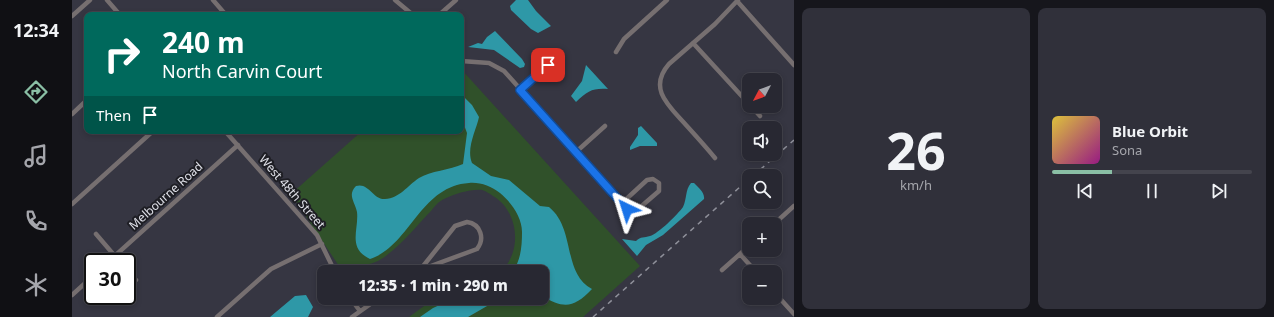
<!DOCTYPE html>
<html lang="en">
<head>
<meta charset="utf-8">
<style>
  body { margin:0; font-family:"Noto Sans",sans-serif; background:#30303a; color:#f1f3f6; height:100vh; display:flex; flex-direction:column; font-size:15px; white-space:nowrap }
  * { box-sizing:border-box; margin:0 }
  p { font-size:13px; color:#a5a6ac }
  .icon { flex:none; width:22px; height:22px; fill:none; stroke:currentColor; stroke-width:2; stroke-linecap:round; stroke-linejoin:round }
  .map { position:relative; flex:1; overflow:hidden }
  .panel { display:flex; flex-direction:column; gap:8px; padding:8px; background:#16161c; width:480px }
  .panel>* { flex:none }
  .banner { position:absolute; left:12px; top:12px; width:380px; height:122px; border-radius:8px; box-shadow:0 2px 6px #0003,0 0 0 1px #44444d; background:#00695c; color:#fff; overflow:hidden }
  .needle { width:26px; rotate:229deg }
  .fabs { position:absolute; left:670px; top:73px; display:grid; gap:8px }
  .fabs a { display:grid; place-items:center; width:40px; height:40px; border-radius:8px; background:#282832; box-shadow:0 2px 6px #0003,0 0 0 1px #44444d; font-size:20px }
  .speed { position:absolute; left:12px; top:253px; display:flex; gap:8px; font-size:20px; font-weight:700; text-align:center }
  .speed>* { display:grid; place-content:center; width:52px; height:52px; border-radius:50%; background:#282832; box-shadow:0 2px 6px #0003,0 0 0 1px #44444d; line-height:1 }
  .speed .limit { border:2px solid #111; border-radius:6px; background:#fff; color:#111 }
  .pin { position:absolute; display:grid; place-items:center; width:34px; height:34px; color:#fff; margin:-17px; border-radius:8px; box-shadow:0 2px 6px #0006 }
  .me { position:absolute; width:44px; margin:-22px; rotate:319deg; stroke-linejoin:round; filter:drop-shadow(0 0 3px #0008) }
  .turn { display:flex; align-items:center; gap:14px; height:84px; padding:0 12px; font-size:18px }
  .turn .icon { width:52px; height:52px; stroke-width:2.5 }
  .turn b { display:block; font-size:28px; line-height:34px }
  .then { display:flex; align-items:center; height:38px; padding:0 12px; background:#0003; gap:8px; font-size:15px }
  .panel .widget { flex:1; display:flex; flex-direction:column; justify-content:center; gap:6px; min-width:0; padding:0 14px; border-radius:8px; background:#30303a }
  .panel .dial { align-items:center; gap:0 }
  .dial b { font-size:52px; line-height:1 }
  .song { display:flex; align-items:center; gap:12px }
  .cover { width:48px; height:48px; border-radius:6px; background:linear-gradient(135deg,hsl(50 70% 55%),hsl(310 70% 35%)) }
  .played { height:4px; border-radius:2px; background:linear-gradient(90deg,#8abfa5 30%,#44444d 30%) }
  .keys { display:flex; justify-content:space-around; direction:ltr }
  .panel .tiles { flex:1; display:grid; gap:8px; grid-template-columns:repeat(2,1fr) }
  .trip { position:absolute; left:245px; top:265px; width:232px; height:40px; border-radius:8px; background:#282832; box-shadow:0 2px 6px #0003,0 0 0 1px #44444d; font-weight:800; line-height:40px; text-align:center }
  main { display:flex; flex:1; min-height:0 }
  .dock { display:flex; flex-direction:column; width:72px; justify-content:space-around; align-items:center; background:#101014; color:#a5a6ac }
  .dock .icon { width:28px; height:28px }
  .dock .current { color:#8abfa5 }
  .dock b { font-size:18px; color:#f1f3f6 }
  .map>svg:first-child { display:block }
  .green { fill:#30512a }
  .water { fill:#2e98a7 }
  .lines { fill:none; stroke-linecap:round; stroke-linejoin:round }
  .minor { stroke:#766f70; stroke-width:4.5 }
  .rail { stroke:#8f909a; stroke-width:1.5; stroke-dasharray:5 5; stroke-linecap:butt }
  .route-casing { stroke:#114b97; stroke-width:10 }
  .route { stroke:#1a73e8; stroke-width:7 }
  .labels { text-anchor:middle; stroke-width:4; stroke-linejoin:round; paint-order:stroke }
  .street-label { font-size:12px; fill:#e0e1e9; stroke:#1e1e24 }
</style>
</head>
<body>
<main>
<nav class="dock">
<b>12:34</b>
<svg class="icon current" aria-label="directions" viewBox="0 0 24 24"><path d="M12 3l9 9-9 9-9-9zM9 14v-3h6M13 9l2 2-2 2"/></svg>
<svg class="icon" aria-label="music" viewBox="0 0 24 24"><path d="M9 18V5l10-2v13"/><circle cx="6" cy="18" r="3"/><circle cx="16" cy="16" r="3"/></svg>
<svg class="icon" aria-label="phone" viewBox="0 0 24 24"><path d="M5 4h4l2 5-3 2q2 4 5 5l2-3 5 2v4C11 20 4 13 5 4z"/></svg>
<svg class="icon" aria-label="climate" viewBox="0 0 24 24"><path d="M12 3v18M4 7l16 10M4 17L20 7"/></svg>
</nav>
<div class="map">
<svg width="722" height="317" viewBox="0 0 722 317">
  <rect width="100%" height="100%" fill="#363642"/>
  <!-- green -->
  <path class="green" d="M389 69 568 266 511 317H337L363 298H470V272H428C451 253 447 211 421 196 418 194 414 191 410 190 398 189 383 194 372 199 367 201 362 207 359 211 344 226 317 261 297 264L301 272H271L219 194 290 131H389Z"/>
  <!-- water -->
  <path class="water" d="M444 0H456L464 11 479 26 466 33 459 29 439 10 438 6Z
    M423 31 450 59 453 64 452 67 448 68 422 50 396 47 406 43 410 44 415 37Z
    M514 65 536 89C520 88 516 91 504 102L499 96 510 81Z
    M389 94 400 105 407 117C404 131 394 148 400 163L419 176 437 180 468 206 477 207C504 229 490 273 520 289 502 308 492 309 470 296V272H440C449 261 450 246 450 232 450 217 439 202 428 193 419 186 408 182 397 183 348 186 338 246 298 259 275 248 287 230 285 212 283 202 275 195 284 186 297 182 301 200 313 199 328 198 335 186 347 178 358 171 378 170 391 164L395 133 389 117Z
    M569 126 585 143V146H568L558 150V147L566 135V128Z
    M619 183H622C627 188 633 193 632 199L591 235 574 245 565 256 550 239 564 241C569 236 572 238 578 236 586 234 606 214 611 207 615 199 613 190 619 183Z
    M234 295 241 307 236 317H198L223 296Z
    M383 298H429L396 317H348L361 308Z"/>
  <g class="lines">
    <!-- minor -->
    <path class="minor" d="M35 0 48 15
      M141 0 154 15
      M323 0 341 15
      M665 1 722 65
      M367 15 384 0
      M0 16 18 0
      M621 43 677 104
      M544 52 552 39 595 0
      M389 61 417 63 432 71 550 203
      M448 90 476 65
      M679 106 688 116
      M0 114 15 100
      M153 131 245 235 263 272
      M504 152 533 126
      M643 158C634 147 624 136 614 125 598 107 575 89 597 64L643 24 666 0
      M581 179 587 183V191L565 210H556L550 203 575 180Z
      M0 204 81 131
      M395 222C409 224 413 239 405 249L348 270 383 226Z
      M702 224 722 206
      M24 234 48 262
      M668 254 684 272
      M36 262 166 145
      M55 270 64 280
      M650 270 677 246
      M703 293 722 314
      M0 295 21 276
      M278 298 288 311
      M145 317 199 269 250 244
      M280 317 307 298"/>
    <!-- rail -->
    <path class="rail" d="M681 176 722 140
      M521 317 677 179"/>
  </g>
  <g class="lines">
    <defs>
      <path id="route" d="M476 65 448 90 555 209"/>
    </defs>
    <!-- route casing -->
    <use href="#route" class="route-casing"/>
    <!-- route -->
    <use href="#route" class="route"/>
  </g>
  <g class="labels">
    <!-- street labels -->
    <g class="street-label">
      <text transform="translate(220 192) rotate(49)" y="4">West 48th Street</text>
      <text transform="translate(94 196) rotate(-42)" y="4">Melbourne Road</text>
    </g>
  </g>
</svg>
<div class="fabs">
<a><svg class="needle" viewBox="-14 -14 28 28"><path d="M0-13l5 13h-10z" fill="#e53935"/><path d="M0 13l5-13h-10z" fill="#a5a6ac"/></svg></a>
<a><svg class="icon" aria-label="sound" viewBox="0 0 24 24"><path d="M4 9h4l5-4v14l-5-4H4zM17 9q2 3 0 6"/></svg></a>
<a><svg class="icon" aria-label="search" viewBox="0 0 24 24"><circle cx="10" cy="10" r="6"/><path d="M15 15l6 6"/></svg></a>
<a>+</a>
<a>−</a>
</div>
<div class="speed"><div class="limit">30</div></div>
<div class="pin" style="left:476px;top:65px;background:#d93025"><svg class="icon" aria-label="arrive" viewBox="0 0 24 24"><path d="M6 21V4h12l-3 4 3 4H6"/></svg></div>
<svg class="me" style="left:555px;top:209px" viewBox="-20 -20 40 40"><path d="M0-17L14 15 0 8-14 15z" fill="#1a73e8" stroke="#fff" stroke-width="4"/></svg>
<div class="trip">12:35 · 1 min · 290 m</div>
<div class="banner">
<div class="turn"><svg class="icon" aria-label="right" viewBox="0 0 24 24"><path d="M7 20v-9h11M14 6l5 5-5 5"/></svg><div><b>240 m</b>North Carvin Court</div></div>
<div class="then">Then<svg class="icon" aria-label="arrive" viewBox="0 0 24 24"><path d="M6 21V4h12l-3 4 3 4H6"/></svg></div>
</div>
</div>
<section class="panel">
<div class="tiles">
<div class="widget dial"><b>26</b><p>km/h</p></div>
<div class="widget">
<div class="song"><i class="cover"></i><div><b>Blue Orbit</b><p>Sona</p></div></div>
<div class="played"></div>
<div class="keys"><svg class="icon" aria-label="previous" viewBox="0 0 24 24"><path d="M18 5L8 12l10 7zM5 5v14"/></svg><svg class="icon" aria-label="pause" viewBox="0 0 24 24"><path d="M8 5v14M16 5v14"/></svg><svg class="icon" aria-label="next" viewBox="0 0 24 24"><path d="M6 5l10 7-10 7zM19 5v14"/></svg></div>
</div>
</div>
</section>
</main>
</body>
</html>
